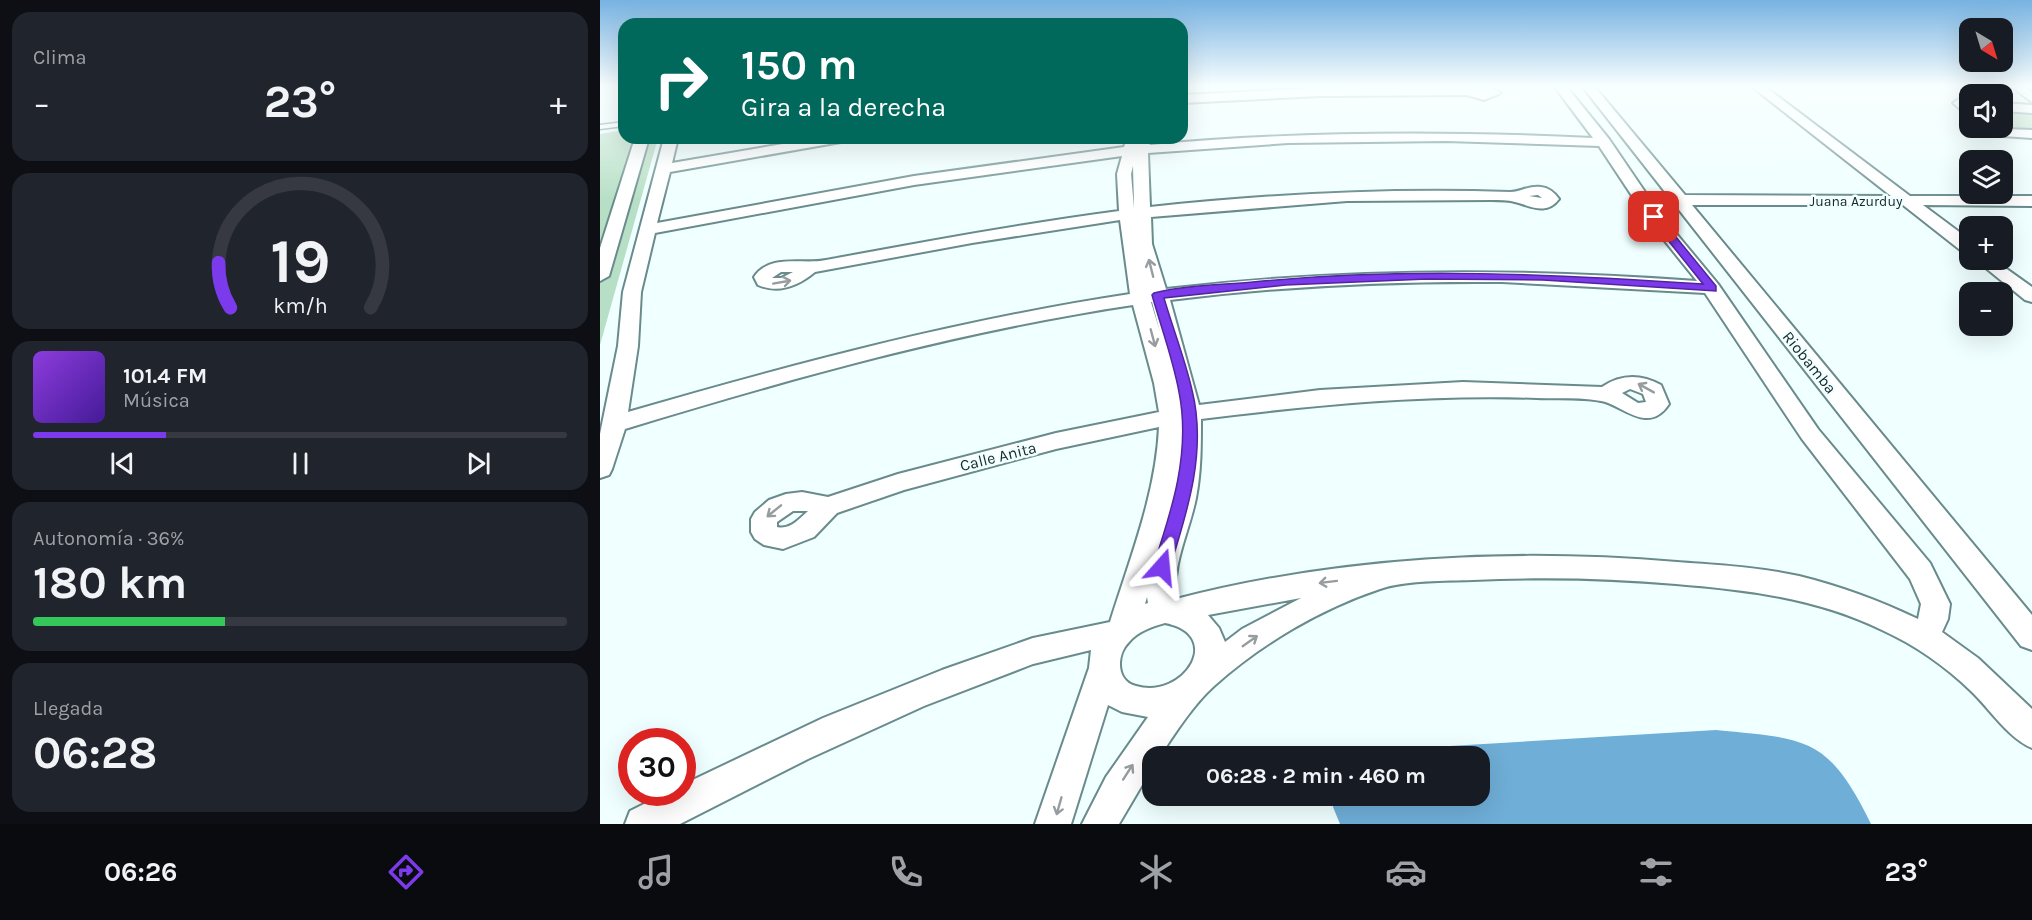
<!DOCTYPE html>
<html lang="es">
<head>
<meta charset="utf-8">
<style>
  body { margin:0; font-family:Karla,sans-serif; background:#20242c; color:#f1f3f6; height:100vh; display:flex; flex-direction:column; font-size:22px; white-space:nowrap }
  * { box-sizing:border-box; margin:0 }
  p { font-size:20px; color:#9ea1a6 }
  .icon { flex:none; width:33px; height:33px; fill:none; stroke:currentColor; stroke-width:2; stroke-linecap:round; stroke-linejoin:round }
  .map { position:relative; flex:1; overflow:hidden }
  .side { display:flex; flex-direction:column; gap:12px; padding:12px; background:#0d0f14; width:600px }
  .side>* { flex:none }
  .top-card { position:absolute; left:18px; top:18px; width:570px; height:126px; border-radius:18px; box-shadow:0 6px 24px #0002; background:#00695c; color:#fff; overflow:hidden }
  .needle { width:39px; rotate:142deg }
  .buttons { position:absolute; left:1359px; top:18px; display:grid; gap:12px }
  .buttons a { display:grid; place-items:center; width:54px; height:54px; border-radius:12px; background:#171b24; box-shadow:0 6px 24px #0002; font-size:30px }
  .speed { position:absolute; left:18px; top:728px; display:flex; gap:12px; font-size:30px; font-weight:700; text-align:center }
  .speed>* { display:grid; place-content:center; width:78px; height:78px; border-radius:50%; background:#171b24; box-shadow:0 6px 24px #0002; line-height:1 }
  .speed .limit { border:9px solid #d22; background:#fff; color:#111 }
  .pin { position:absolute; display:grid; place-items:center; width:51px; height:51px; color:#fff; margin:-26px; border-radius:12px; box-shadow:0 3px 9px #0006 }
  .me { position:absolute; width:66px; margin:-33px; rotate:18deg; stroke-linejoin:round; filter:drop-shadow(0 0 4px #0008) }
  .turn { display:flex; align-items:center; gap:21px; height:126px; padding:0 24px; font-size:27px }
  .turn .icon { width:78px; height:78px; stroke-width:2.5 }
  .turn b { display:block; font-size:42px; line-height:51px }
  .big { font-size:45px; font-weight:700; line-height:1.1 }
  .side .tile { flex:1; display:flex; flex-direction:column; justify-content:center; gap:9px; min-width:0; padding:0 21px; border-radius:18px; background:#20242c }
  .side .dial { align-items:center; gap:0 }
  .dial svg { height:156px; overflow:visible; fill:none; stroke:#363941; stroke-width:7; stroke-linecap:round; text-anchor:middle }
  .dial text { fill:#f1f3f6; stroke:none }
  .song { display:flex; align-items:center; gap:18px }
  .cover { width:72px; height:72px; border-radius:9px; background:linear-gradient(135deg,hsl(270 70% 55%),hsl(260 70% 35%)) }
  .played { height:6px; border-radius:3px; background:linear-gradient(90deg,#7c3aed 25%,#363941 25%) }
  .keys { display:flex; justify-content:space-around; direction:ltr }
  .heat { display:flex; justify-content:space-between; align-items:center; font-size:33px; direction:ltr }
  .charge { height:9px; border-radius:4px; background:linear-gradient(90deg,#34c759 36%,#363941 0) }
  .trip { position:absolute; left:542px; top:746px; width:348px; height:60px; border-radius:18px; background:#171b24; box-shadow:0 6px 24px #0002; font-weight:700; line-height:60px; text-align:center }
  .tab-bar { display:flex; height:96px; justify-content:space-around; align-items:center; background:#090b0e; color:#9ea1a6 }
  .tab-bar .icon { width:42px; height:42px }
  .tab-bar .on { color:#7c3aed }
  .tab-bar b { font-size:27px; color:#f1f3f6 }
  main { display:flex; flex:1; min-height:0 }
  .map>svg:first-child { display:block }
  .green { fill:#b7dfc5 }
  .water { fill:#6faed7 }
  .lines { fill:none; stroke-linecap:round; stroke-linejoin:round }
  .lane-casing { stroke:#698b8c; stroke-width:3 }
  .street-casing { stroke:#698b8c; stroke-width:4 }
  .lane { fill:#fff; fill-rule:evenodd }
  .street { fill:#fff; fill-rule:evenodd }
  .oneway { stroke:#979d9e }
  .route { fill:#7c3aed; stroke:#51269a; stroke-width:1.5 }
  .labels { text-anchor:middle; stroke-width:5; stroke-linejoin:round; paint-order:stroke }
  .far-street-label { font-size:14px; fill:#182627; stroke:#f0ffff }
  .street-label { font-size:16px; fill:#182627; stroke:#f0ffff }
</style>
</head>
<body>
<main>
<section class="side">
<div class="tile"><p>Clima</p>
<div class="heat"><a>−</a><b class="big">23°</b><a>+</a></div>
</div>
<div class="tile dial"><svg viewBox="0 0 100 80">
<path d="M14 69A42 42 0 1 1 86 69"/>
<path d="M14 69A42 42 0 0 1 8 46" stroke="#7c3aed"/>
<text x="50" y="56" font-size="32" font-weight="700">19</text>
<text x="50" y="72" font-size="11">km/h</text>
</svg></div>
<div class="tile">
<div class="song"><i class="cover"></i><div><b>101.4 FM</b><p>Música</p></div></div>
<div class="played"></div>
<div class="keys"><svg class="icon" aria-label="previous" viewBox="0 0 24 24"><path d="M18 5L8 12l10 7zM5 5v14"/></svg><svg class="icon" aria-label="pause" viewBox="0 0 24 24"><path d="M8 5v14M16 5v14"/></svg><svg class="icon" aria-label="next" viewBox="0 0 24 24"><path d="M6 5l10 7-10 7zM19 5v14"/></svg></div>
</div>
<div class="tile"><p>Autonomía · 36%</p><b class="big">180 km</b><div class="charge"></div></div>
<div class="tile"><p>Llegada</p><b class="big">06:28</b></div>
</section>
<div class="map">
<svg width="1432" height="824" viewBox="0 0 1432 824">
  <rect width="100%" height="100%" fill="#f0ffff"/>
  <!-- green -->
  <path class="green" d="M1403 108 1432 110V132L1393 129 1402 128Z
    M24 130V138H58L0 345V134Z"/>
  <!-- water -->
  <path class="water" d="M1116 730C1207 739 1228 736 1271 824H740L733 807 736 795H879V756H824L850 746Z"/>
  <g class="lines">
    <defs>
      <path id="lane" d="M24 122V126L0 129V125Z"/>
      <path id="street" d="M886 86 901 93 884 100 867 95 720 96 582 103V95L720 88Z
        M954 86H966L1009 139 1060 214 1118 284 1218 429 1330 563 1350 604 1348 619 1342 632 1378 658 1432 709V748C1408 738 1390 709 1371 691 1345 666 1315 645 1282 630 1216 598 1148 590 1076 584 1008 578 941 577 873 580 846 581 805 580 780 589 720 609 661 644 614 686 593 705 576 732 560 756H552V768L519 824H482L506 777 548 717 522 712 508 705 471 824H435L489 668 491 650 433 664 324 706 208 759 80 824H25L30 811 68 792H82V785L223 718 342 670 433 638 510 622C530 558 556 494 559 427L456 449 304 490 237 513 214 537 183 549 164 545 155 539 151 532V519L155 512 169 500 186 494 202 492 228 497 298 474 456 433 559 412 554 383 533 305C360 331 192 378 25 429L12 469 9 475 0 478V434L18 346 23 292 64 138H78L72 163 218 138H248L241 142 70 172 57 223 314 176 524 147 527 138H539V141H548L550 145C697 131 845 131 993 138ZM846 141 999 146 1048 220 1097 281C920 268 743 268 566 289L552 244 551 217 747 201 891 200C899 200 908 200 915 202 931 206 946 216 959 199 954 192 949 188 941 187 929 185 920 192 910 192 790 188 670 194 550 207L548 153 688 143ZM522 156 517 174 519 211C421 224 324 242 226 260 202 265 170 253 154 277L158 285C179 294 198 286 215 272L372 243 520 220 530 294C359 320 193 364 28 412L38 346 41 292 55 233 314 185ZM533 166 534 208 531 174ZM938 195 942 198 929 196ZM181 272H193L181 278H172ZM902 282 1105 293 1202 439 1310 579 1321 604 1318 619C1280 601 1240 586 1199 576 1159 567 1117 565 1077 562 911 548 738 557 576 599 572 563 589 533 596 498 601 472 601 446 601 419 713 405 824 394 937 398 957 399 980 397 1001 401 1021 404 1048 436 1069 404L1061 385C1041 374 1021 374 1002 387L863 382 720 390 599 405 570 300C680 286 791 281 902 282ZM551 302H552L560 332ZM1030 389 1043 394 1046 402 1038 403 1022 393ZM193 511H208C199 519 190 530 177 527V522ZM547 597 548 603 545 604ZM701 598 642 629 625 642 619 628 608 615ZM565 623C626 635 583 700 536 686 516 681 516 655 529 642 538 631 552 627 565 623Z
        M982 86H994L1085 195 1291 196 1151 86H1164L1310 196H1432V206L1323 205 1370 240V254L1364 253 1303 205H1092L1432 615V650L1421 646Z
        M1410 86H1423L1432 92V102Z
        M1359 99 1370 100V117L1353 103Z
        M1402 103 1432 105V113L1402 111Z
        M1379 128 1432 130V138L1388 135Z
        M35 138H49L9 276 0 281V248Z
        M1376 260H1394L1432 287V302L1425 300Z"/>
    </defs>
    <!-- lane casing -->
    <use href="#lane" class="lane-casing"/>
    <!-- street casing -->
    <use href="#street" class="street-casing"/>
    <!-- lane -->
    <use href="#lane" class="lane"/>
    <!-- street -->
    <use href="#street" class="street"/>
  </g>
  <!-- one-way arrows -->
  <defs><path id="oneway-shaft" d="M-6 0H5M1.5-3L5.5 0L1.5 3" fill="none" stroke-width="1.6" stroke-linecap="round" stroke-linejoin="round" transform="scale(1.5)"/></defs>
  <g class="oneway">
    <use href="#oneway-shaft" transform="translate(551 268) rotate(-104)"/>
    <use href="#oneway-shaft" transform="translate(182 282) rotate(-10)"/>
    <use href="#oneway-shaft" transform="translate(553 338) rotate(75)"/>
    <use href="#oneway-shaft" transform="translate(1046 388) rotate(-151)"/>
    <use href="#oneway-shaft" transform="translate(174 511) rotate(141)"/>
    <use href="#oneway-shaft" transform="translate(728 582) rotate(173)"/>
    <use href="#oneway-shaft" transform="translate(650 641) rotate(-35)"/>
    <use href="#oneway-shaft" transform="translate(528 772) rotate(-57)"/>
    <use href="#oneway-shaft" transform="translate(459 806) rotate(106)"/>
  </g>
  <!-- sky -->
  <linearGradient id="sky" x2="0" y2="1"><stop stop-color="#77b2e1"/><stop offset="0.43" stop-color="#f8ffff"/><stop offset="1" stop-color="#f8ffff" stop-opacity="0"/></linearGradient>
  <rect width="1432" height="201" fill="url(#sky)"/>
  <!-- route -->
  <path class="route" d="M1051 215H1058L1116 286V291L943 280 827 279 686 285 564 298C573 329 585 359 592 390 607 450 588 510 570 567L568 571H556L553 567C572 510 591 452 579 392 573 359 561 327 552 295L554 293C585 285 621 285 653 282 803 267 953 274 1103 284L1051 219Z"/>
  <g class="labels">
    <!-- far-street labels -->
    <g class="far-street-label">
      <text x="1256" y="206">Juana Azurduy</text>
    </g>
    <!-- street labels -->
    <g class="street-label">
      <text transform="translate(1210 362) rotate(51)" y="6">Riobamba</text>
      <text transform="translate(398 456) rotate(-14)" y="6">Calle Anita</text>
    </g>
  </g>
</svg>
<div class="buttons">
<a><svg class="needle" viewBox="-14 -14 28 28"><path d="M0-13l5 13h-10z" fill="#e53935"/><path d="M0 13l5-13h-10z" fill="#9ea1a6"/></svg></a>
<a><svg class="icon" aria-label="sound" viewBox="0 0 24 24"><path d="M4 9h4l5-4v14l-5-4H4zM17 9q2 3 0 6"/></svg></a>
<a><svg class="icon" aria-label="layers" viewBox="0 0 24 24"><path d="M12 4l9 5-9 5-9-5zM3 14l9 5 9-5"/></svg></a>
<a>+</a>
<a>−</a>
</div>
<div class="speed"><div class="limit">30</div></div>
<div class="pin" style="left:1054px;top:217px;background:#d93025"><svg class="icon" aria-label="arrive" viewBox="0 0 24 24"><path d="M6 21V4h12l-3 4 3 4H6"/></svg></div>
<svg class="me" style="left:562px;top:567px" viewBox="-20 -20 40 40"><path d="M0-17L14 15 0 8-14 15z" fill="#7c3aed" stroke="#fff" stroke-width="4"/></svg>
<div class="trip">06:28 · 2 min · 460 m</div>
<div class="top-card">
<div class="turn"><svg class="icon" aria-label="right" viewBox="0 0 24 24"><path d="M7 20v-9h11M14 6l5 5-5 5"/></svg><div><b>150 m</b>Gira a la derecha</div></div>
</div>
</div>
</main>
<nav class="tab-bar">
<b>06:26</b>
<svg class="icon on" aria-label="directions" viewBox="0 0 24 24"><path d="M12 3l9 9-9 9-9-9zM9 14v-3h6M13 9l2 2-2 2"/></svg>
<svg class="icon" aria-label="music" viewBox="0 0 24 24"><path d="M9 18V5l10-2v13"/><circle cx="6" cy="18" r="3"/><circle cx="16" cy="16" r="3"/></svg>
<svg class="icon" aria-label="phone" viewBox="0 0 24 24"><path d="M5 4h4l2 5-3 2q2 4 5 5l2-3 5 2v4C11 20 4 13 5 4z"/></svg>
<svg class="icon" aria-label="climate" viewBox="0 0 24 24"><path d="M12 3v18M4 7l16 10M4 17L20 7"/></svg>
<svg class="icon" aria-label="car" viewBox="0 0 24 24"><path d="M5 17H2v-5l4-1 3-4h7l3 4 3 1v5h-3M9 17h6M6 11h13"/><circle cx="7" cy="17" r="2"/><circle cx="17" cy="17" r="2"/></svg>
<svg class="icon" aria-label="filters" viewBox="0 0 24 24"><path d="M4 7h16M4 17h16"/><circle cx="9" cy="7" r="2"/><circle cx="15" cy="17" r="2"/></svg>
<b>23°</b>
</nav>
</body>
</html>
